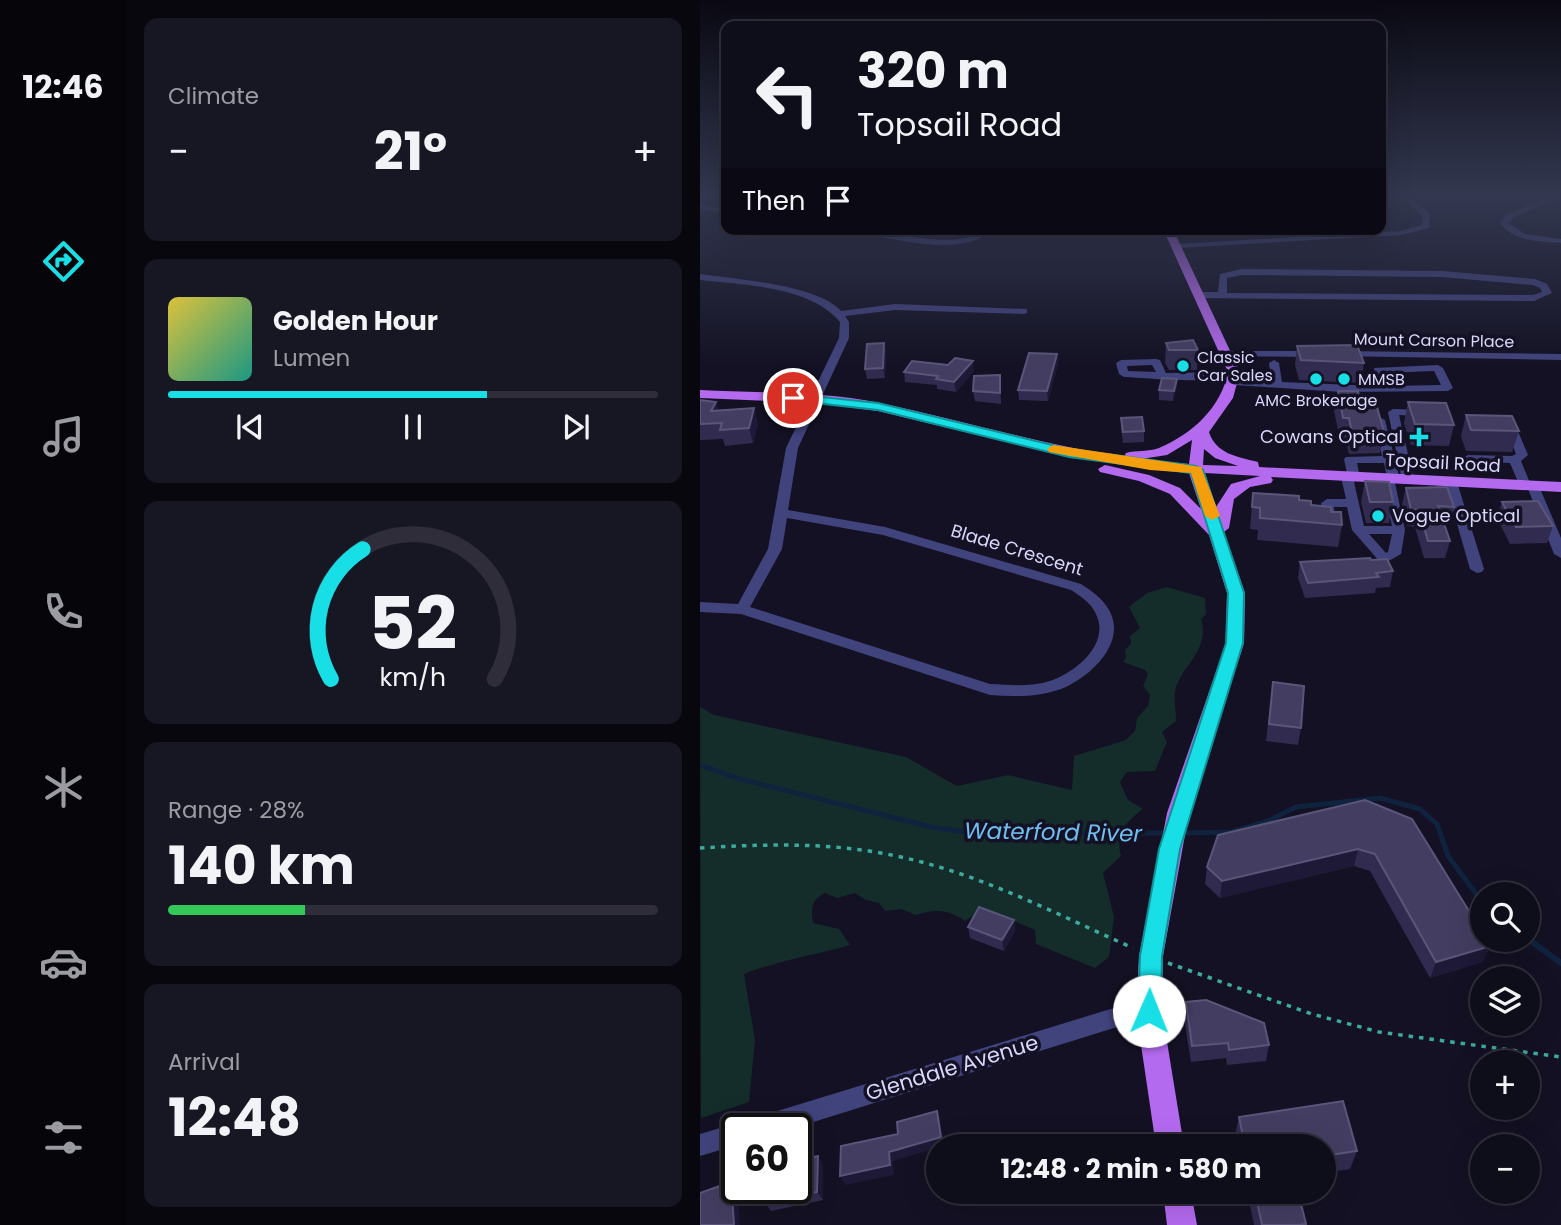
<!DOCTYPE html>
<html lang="en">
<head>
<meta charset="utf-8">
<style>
  body { margin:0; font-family:Poppins,sans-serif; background:#171623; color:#f1f3f6; height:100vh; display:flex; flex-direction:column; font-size:26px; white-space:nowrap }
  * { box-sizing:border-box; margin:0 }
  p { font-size:23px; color:#9b9ca2 }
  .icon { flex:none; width:38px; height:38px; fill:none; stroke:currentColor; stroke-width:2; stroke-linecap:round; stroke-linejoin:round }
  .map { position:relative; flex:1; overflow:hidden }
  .panel { display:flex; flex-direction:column; gap:18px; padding:18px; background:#08070e; width:574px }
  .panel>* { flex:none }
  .hud { position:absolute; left:21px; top:21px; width:665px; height:214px; border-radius:14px; box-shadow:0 7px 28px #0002,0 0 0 2px #2e2d39; background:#0e0d1a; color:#f1f3f6; overflow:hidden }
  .tools { position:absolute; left:770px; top:882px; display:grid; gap:14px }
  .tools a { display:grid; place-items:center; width:70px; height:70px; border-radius:50%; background:#0e0d1a; box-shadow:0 7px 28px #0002,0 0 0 2px #2e2d39; font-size:35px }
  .speed { position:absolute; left:21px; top:1113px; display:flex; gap:14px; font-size:35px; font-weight:700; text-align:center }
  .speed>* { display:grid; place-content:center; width:91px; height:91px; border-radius:50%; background:#0e0d1a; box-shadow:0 7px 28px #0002,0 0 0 2px #2e2d39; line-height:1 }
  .speed .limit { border:4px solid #111; border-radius:10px; background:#fff; color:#111 }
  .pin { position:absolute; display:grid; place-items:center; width:60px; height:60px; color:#fff; margin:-30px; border:4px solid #fff; border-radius:50%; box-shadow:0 2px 7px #0007 }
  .me { position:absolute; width:77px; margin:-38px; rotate:1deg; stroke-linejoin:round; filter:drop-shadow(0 0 5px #0008) }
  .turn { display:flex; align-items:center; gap:24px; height:147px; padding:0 21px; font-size:32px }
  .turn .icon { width:91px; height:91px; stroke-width:2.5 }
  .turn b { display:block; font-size:49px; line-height:60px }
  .then { display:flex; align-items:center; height:66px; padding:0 21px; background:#0003; gap:14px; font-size:26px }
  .big { font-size:52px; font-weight:700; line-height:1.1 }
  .panel .widget { flex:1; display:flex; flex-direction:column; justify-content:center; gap:10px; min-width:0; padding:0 24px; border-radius:14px; background:#171623 }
  .panel .dial { align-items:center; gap:0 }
  .dial svg { height:182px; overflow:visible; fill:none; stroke:#2e2d39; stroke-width:7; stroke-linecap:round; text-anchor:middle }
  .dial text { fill:#f1f3f6; stroke:none }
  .song { display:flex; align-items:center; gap:21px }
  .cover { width:84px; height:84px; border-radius:10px; background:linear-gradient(135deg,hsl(50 70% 55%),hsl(170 70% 35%)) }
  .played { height:7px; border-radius:4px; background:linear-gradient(90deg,#18dfe6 65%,#2e2d39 65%) }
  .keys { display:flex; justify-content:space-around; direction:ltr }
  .heat { display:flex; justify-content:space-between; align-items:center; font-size:38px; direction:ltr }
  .charge { height:10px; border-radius:5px; background:linear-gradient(90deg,#34c759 28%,#2e2d39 0) }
  .trip { position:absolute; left:226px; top:1134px; width:410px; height:70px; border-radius:35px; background:#0e0d1a; box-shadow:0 7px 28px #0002,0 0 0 2px #2e2d39; font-weight:700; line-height:70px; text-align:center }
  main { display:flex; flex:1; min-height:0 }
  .menu { display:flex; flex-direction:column; width:126px; justify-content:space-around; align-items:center; background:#06050a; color:#9b9ca2 }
  .menu .icon { width:49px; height:49px }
  .menu .on { color:#18dfe6 }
  .menu b { font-size:32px; color:#f1f3f6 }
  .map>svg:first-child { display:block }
  .green { fill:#142c2a }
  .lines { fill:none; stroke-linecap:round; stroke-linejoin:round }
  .stream-far1 { stroke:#0f233e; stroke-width:5 }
  .stream { stroke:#0f233e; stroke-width:6 }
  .path { stroke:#3caa9c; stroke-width:3.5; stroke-dasharray:4.5 6; stroke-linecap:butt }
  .minor { fill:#41437d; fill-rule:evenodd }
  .major { fill:#b46aef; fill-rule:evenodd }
  .wall { fill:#312c4f }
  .shaded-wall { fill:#1d1936 }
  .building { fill:#433e61; stroke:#5a567a; stroke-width:2 }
  .route { fill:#18dfe6; stroke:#109196; stroke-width:2 }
  .slow { fill:#f59e0b }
  .poi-dot { fill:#18dfe6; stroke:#131123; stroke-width:2.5 }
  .labels { text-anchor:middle; stroke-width:7; stroke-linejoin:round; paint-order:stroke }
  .far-street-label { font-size:16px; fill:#d9d7fb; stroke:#131123 }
  .far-poi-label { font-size:16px; fill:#d9d7fb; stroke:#131123; text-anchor:start }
  .poi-label { font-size:18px; fill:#d9d7fb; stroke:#131123; text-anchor:end }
  .street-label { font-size:18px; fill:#d9d7fb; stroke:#131123 }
  .near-street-label { font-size:21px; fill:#d9d7fb; stroke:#131123 }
  .near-water-label { font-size:23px; font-style:italic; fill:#70bdf0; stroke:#131123 }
</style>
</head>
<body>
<main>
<nav class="menu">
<b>12:46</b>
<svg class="icon on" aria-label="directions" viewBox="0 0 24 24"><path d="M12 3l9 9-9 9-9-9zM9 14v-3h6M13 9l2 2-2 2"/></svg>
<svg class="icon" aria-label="music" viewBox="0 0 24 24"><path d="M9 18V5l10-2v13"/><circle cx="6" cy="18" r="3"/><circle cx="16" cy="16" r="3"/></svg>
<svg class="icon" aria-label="phone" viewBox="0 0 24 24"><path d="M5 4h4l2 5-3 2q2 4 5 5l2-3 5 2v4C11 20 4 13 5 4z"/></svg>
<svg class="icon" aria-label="climate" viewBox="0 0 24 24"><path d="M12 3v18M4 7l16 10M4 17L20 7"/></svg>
<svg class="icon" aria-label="car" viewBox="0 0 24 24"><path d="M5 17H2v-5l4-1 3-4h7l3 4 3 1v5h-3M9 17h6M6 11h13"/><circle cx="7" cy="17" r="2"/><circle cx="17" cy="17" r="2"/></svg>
<svg class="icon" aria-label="filters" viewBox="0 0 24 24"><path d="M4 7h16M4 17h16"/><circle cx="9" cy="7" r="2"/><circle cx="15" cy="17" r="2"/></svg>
</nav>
<section class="panel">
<div class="widget"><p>Climate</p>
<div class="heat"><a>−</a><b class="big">21°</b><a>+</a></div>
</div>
<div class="widget">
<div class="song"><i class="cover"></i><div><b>Golden Hour</b><p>Lumen</p></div></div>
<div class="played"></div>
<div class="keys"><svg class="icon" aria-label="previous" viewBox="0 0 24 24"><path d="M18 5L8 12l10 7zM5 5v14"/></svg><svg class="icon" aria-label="pause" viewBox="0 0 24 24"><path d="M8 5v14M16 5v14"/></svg><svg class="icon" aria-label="next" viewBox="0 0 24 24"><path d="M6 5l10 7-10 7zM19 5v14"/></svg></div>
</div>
<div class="widget dial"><svg viewBox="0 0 100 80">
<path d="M14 69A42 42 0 1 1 86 69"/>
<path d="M14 69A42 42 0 0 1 28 12" stroke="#18dfe6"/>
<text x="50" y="56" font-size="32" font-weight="700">52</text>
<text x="50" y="72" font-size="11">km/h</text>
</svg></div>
<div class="widget"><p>Range · 28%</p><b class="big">140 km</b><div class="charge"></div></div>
<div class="widget"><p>Arrival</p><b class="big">12:48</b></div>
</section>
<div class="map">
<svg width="861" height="1225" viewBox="0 0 861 1225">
  <rect width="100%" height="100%" fill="#131123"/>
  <!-- green -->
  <path class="green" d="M467 587 505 598 506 614 501 619C511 651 478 669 475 692 474 701 476 712 476 721L462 732 467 742 455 771 427 772 420 782 428 800 443 809C425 823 415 833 421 856L403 873 414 917 409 957 395 968 336 944 335 930 285 908 265 921C248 909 235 909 216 915L201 909 185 911 179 903 166 900 155 893 137 898 125 893C111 900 111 908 113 923L139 929 150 945C115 955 77 961 44 974L55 1040 49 1102 1 1118 0 707 14 715 206 757 257 786 308 775 372 790 374 756 426 740 435 731 437 718 448 706 450 695 443 686 448 674 445 670 423 662 426 657 425 650 431 644 430 636 440 628 429 607 447 593Z"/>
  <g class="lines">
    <!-- stream-far1 -->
    <path class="stream-far1" d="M0 765 40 779 235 828 282 834 466 833
      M482 833 531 832 568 821 596 807 680 798 720 809 737 824 748 856 782 902"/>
    <!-- stream -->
    <path class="stream" d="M828 939 861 963"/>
    <!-- path -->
    <path class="path" d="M0 848C65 844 132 842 196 856 279 873 356 914 433 948
      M468 963 612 1014 679 1032 861 1057"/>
    <!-- minor -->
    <path class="minor" d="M701 196H709L730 214 729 228 701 235 477 248 473 246 477 244 701 231 722 225 723 217Z
      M851 196H861L813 218 808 223 825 234 861 239V243C839 241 815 242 800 223L807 214Z
      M0 205 26 209V213L0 209Z
      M145 229C178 229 210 239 243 240 254 240 266 239 276 235 284 232 287 229 296 229 264 255 214 243 177 236 167 234 154 234 145 229Z
      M542 269 742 271 835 279 847 284 852 293 834 301 498 298 493 295 498 292H518L520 274ZM542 275 742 277 833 285 840 288 842 292 833 295 527 293V278Z
      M0 274C34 279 119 285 141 311L195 304 327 309V313L324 314 195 310 145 316 149 322V338L98 448 88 510 185 527 381 584C392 591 402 598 409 610 428 643 389 678 361 689 338 697 314 697 290 695L41 614 0 612V602L38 604 68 549 86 448 139 338 140 322C111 286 43 285 0 280ZM87 518 183 535 371 590C380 596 390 602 395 612 412 643 376 672 350 681 332 687 310 685 290 684L50 607 82 549Z
      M523 351H613L618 354 613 357 519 356 518 354Z
      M643 351 861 354V360L639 356 638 354Z
      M456 359 460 360 466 373 534 372 539 375C525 385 445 378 424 377L419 374 416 363 421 360ZM452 365 456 372 428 371 427 366Z
      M574 360 579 363 582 382 676 386 674 368 738 365 743 368 753 388 748 391 641 392 534 385 529 382 534 379 571 381 569 363ZM734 371 741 385 687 386 684 373Z
      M622 402H653L658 405 653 408 618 407V403Z
      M693 409 723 410 728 413 723 416 699 415 714 480 708 484 702 480 688 412Z
      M679 417 685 420 700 480 695 483 705 530 701 554 685 563 680 562 652 530 647 507H634L635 517 629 521 623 517 621 503 627 499H646L641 477 647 473 644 459 646 457 682 456 673 420ZM657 463H684L688 481 683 484 692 526H664L654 482 660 478ZM669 534H692L688 552 686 553Z
      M811 426 817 429 828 455 821 461 830 483H837L839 486 861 538V558L854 554 828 489H821L810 463 768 461 762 458 768 455 812 456 816 454 807 432 798 429 800 427Z
      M751 478 757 482 784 569 782 572 777 573 770 569 745 482Z
      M449 1001 456 1004 459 1011 456 1018 417 1027 91 1129H37V1145L0 1156V1134L37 1123 45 1127 47 1121 55 1118 417 1007Z"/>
    <!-- major -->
    <path class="major" d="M463 229H473L540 372 533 398 509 432C516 454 538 457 558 462L559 467 861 482V492L571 477 573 480 571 483 550 487 534 499 529 528 524 532 545 593 544 643 489 813 463 956 462 1011 484 1146H456L436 1011 439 956 467 813 526 643 527 593 509 535 470 494 439 481 400 472 398 469 405 465 449 475 480 488 501 509 489 473 369 457 178 411 116 403 0 398V390C60 393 121 391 180 403 262 420 341 445 424 457L426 453C436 450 449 452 459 448 492 434 521 408 528 372ZM492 440 489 464 441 459 467 455ZM504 449 515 458 538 466 503 465ZM505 473 560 476 531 484 516 507Z
      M463 1192H491L497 1225H467Z"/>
  </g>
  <!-- wall -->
  <path class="wall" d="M184 343 186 353 185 378 167 379 165 369Z
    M466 343 498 350 497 370H469L465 363Z
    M597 346 664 363 661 383 599 380 595 365Z
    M357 354 358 364 348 401 319 400 318 390Z
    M274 371 256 392 237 389V385L205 382 204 372Z
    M300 375 301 404 275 401 273 391Z
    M477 379 476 390 473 401 459 400V390Z
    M638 391 659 396 684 432 680 453 649 454 645 439H640L634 411Z
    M0 400 19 410 58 423 53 443 25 446 23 439 0 440Z
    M708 402 754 425 749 446 711 445 704 423Z
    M766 415 819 431 812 452 766 451 761 436Z
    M421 418 444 431V442L423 443 421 429Z
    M665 481 693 502 689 523H666L661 502Z
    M706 488 754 507 750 523H744L750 541 745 558H724L715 527 707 526 702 504Z
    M553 493 599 500 631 512 642 525 638 547 557 540 558 530 550 529Z
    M802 502 853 526 847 543 810 544 797 518Z
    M600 562 693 571 690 587 676 588 675 593 605 598 598 578Z
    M573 682 601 728 598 745 566 741Z
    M665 800 783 962 730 978 670 871 654 866 520 898 505 884 507 867Z
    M314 920 315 931 304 951 270 938 268 927Z
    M486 1002 569 1045 566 1061 527 1065 526 1058 491 1062 484 1018Z
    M539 1117 657 1151 650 1169 623 1173V1146H538L535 1136Z
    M123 1165V1200L71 1211 65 1202Z
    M547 1192H616L613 1200 601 1202 605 1225H554Z"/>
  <!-- shaded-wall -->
  <path class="shaded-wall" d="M184 343 186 353 185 378 183 368Z
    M357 354 358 364 348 401 347 391Z
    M273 361 274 371 256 392 254 382Z
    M477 379 476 390 473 401 474 391Z
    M16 402 21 417 11 411Z
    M54 408 58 423 53 443 49 428Z
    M658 849 654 866 520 898 522 881Z
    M314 920 315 931 304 951 302 940Z
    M791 946 783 962 730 978 736 962Z
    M237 1111 240 1121 244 1146H238V1148L193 1161 194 1175 145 1185 140 1176Z
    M118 1156 123 1165V1200L117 1192Z
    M31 1182 38 1191 40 1225H31Z"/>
  <!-- building -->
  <path class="building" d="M493 340 498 350H469L466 343Z
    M184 343 183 368 165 369 167 344Z
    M657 345 664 363 601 360 597 346Z
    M329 353 357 354 347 391 318 390Z
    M255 358 273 361 254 382 236 379 238 376 204 372 212 361 248 365Z
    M300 375V393L273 391 274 376Z
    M462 378 477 379 474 391 459 390Z
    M638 391H658L659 396H674L684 432 652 433 649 418H643Z
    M0 400 16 402 11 411 54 408 49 428 20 430 22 423 0 424Z
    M708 402 746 403 754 425 715 424Z
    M766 415 812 416 819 431 771 430Z
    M442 417 444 431 423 432 421 418Z
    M665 481 689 482 693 502H670Z
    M747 487 754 507 738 506 750 541H728L719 510H711L706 488Z
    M553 493 599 496V500L611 501V505L631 507V512H641L642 525 560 518V508L552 507Z
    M838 501 853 526 816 527 802 502Z
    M670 558 671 560 687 559 693 571 676 573 679 577 608 583 600 562Z
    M573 682 604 686 601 728 569 724Z
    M665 800 712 819 782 932V940H787L791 946 736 962 675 854 658 849 522 881 507 867 518 835Z
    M279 907 314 920 302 940 268 927Z
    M506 1000 564 1023 569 1045 529 1050 528 1043 492 1046 486 1002Z
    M643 1101 657 1151 623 1156V1146H545L539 1117Z
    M237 1111 241 1137 189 1152 190 1165 140 1176 141 1146 198 1134 197 1122Z
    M118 1156 117 1192 65 1202 66 1188H96V1161Z
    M31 1182 34 1224 31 1225H0V1193Z
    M555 1192H598L606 1224 597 1225H562Z"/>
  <!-- sky -->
  <linearGradient id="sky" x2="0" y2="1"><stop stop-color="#0a0913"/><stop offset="0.53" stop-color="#333850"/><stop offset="1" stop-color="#333850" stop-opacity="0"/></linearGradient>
  <rect width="861" height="368" fill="url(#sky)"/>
  <!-- route -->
  <path class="route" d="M93 394 178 403 369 449 496 466 503 470 544 593 543 643 480 849 462 956 461 1011 458 1019 449 1022 441 1019 438 1011 440 956 459 849 526 643 528 593 491 473 369 457 178 410 88 400V395Z"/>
  <!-- slow -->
  <path class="slow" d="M353 445 501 467 520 516 512 520 505 516 491 473 450 470 349 452 347 449Z"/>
  <!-- markers -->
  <g class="poi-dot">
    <circle cx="483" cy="366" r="7"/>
    <circle cx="616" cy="379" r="7"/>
    <circle cx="644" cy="379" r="7"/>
    <path d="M715.5 426.5h7v7h7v7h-7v7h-7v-7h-7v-7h7z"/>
    <circle cx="678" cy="516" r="7"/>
  </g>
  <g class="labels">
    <!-- far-street labels -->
    <g class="far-street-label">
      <text transform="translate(734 340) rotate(1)" y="6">Mount Carson Place</text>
    </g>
    <!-- far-poi labels -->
    <g class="far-poi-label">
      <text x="497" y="363">Classic<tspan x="497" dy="18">Car Sales</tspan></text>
      <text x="658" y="385">MMSB</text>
      <text x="616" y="406" text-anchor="middle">AMC Brokerage</text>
    </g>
    <!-- poi labels -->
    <g class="poi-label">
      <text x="703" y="443">Cowans Optical</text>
      <text x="692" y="522" text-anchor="start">Vogue Optical</text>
    </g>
    <!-- street labels -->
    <g class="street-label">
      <text transform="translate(743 463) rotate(3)" y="6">Topsail Road</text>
      <text transform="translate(317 550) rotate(17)" y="6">Blade Crescent</text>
    </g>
    <!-- near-street labels -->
    <g class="near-street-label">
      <text transform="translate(252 1068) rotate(-17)" y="7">Glendale Avenue</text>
    </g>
    <!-- near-water labels -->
    <g class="near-water-label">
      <text transform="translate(353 832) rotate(1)" y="8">Waterford River</text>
    </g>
  </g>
</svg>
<div class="tools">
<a><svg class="icon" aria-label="search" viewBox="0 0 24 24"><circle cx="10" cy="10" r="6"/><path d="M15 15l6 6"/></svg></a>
<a><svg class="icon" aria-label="layers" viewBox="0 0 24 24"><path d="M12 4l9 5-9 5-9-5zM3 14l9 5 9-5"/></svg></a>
<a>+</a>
<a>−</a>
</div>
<div class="speed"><div class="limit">60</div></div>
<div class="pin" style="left:93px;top:398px;background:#d93025"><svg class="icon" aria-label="arrive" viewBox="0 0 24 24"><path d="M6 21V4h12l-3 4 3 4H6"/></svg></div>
<svg class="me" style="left:449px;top:1011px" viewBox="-20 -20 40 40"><circle r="19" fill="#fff"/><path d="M0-13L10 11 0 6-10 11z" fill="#18dfe6"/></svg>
<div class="trip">12:48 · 2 min · 580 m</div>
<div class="hud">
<div class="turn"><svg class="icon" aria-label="left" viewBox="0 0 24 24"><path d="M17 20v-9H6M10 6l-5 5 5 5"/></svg><div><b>320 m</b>Topsail Road</div></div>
<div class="then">Then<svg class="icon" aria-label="arrive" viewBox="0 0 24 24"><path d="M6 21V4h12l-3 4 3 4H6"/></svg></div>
</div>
</div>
</main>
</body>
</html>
